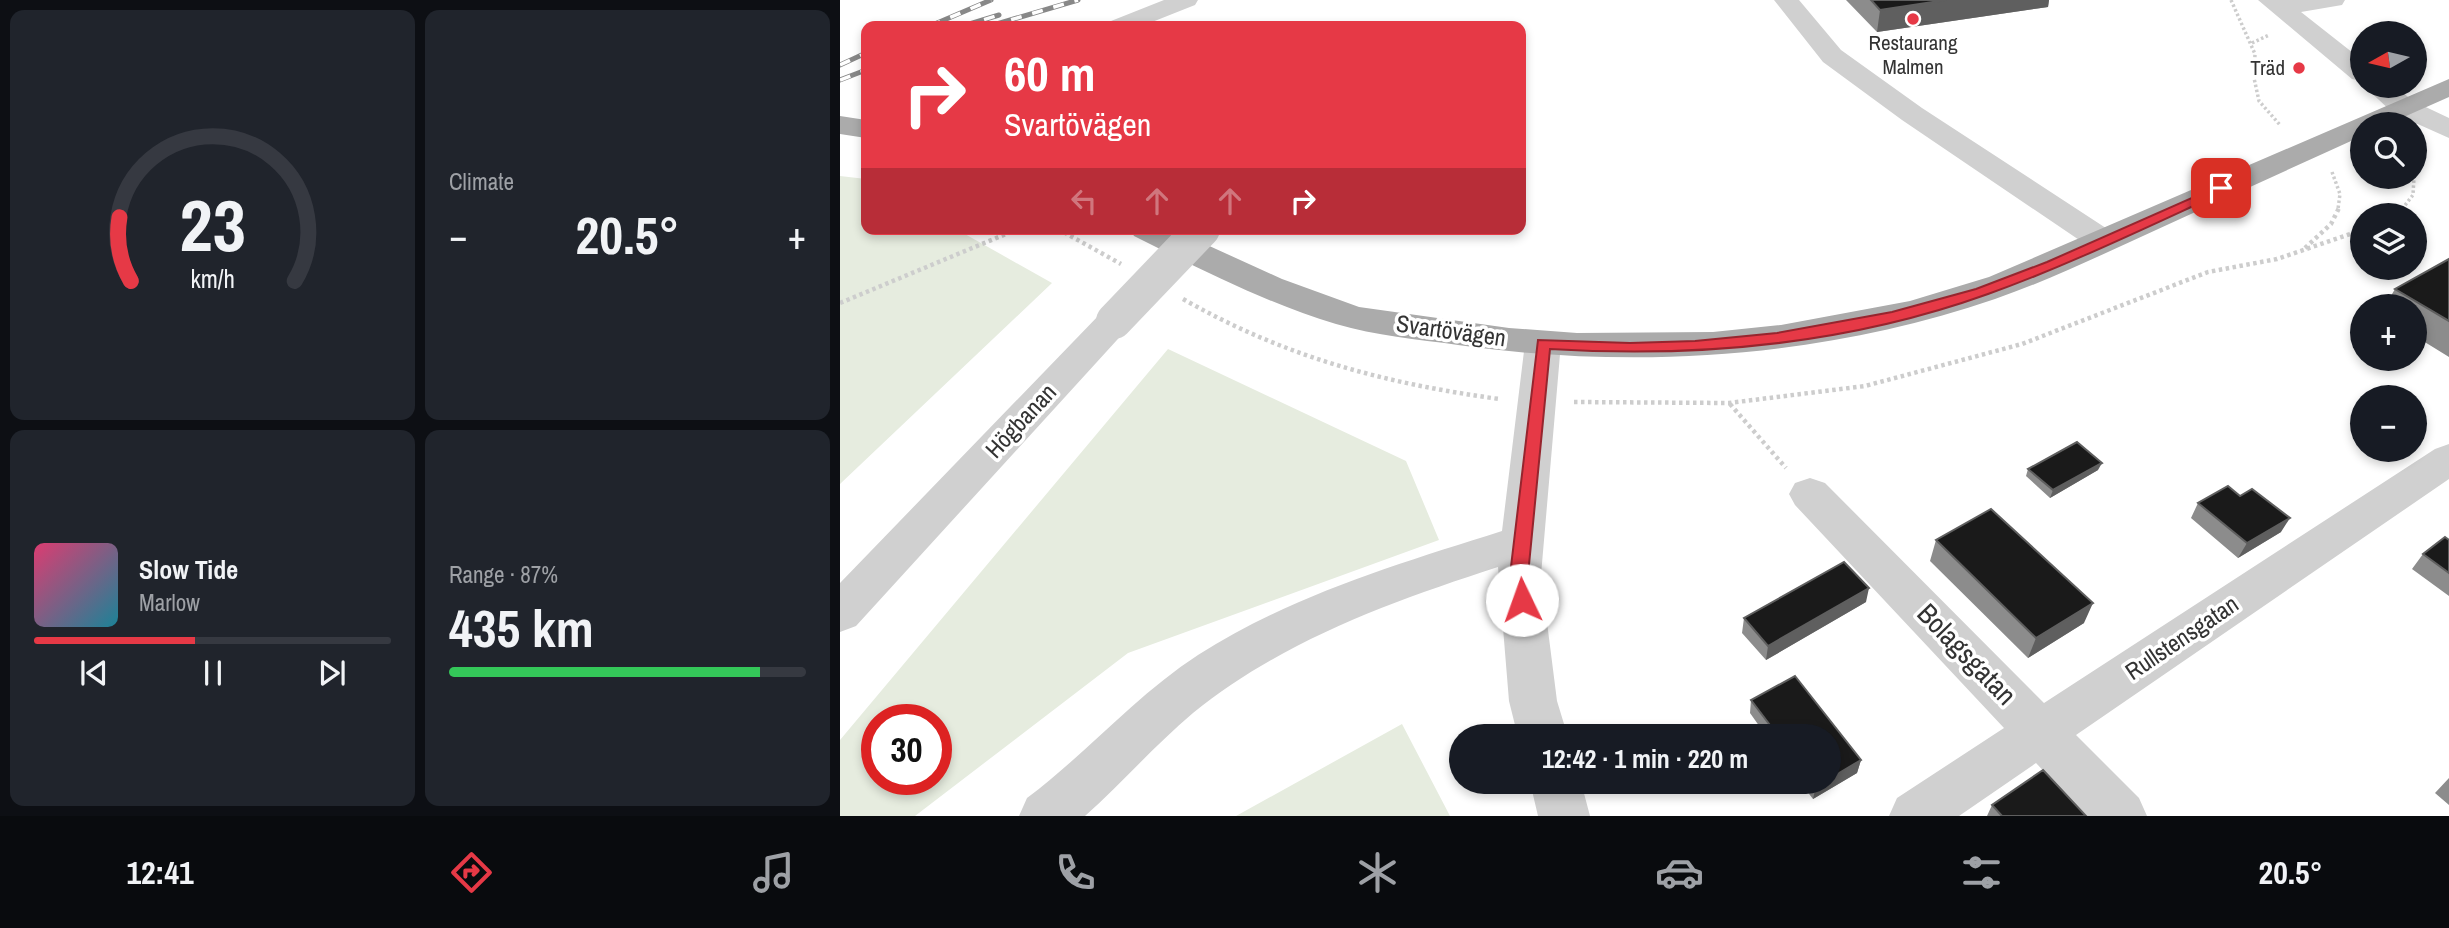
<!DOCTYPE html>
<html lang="en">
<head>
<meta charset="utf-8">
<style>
  body { margin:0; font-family:"Archivo Narrow",sans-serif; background:#20242c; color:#f1f3f6; height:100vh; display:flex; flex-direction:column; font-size:26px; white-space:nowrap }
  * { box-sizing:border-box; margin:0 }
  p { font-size:23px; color:#9ea1a6 }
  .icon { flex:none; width:38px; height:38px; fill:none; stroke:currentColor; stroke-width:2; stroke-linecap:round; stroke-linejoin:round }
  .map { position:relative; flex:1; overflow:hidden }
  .sheet { display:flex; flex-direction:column; gap:10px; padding:10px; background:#0d0f14; width:840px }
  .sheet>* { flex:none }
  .hud { position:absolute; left:21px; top:21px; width:665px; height:214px; border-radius:14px; box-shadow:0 4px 10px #0003; background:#e63946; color:#fff; overflow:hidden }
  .needle { width:46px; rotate:262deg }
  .controls { position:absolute; left:1510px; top:21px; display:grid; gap:14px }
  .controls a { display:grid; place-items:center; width:77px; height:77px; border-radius:50%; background:#171b24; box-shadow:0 4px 10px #0003; font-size:35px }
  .speed { position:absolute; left:21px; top:704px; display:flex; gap:14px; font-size:35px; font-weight:700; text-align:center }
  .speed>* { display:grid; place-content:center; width:91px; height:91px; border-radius:50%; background:#171b24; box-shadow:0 4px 10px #0003; line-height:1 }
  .speed .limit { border:10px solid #d22; background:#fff; color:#111 }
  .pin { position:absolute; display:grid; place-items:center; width:60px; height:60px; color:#fff; margin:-30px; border-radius:14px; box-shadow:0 4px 10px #0006 }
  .me { position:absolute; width:77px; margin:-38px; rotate:357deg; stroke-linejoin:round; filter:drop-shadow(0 0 5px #0008) }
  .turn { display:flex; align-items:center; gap:24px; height:147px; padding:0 28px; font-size:32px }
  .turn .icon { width:91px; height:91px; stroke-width:2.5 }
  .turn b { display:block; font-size:49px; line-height:60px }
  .lanes { display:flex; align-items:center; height:66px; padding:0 28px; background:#0003; justify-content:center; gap:35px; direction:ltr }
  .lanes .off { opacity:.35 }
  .big { font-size:52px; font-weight:700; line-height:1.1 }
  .sheet .tile { flex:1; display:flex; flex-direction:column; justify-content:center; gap:10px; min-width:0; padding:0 24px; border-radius:14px; background:#20242c }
  .sheet .dial { align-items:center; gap:0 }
  .dial svg { height:182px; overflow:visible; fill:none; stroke:#363941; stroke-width:7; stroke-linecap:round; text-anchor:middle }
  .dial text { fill:#f1f3f6; stroke:none }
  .song { display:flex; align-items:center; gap:21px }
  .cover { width:84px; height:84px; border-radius:10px; background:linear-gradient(135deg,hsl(340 70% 55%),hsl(190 70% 35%)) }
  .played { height:7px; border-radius:4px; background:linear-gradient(90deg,#e63946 45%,#363941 45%) }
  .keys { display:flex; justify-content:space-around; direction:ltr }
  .heat { display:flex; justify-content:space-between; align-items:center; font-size:38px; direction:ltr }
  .charge { height:10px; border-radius:5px; background:linear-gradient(90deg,#34c759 87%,#363941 0) }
  .sheet .tiles { flex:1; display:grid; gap:10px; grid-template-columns:repeat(2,1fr) }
  .trip { position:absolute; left:609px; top:724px; width:392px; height:70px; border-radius:35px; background:#171b24; box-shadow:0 4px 10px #0003; font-weight:700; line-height:70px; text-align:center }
  .menu { display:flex; height:112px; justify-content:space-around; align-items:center; background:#090b0e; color:#9ea1a6 }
  .menu .icon { width:49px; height:49px }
  .menu .current { color:#e63946 }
  .menu b { font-size:32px; color:#f1f3f6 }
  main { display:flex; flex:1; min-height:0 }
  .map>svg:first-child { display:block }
  .green { fill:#e6ecdf; fill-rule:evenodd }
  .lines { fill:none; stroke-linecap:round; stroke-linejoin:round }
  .path-far1 { stroke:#cdcdcd; stroke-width:3.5; stroke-dasharray:2.5 2.5; stroke-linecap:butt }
  .path { stroke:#cdcdcd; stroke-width:4.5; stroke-dasharray:3.5 3.5; stroke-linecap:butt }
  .minor { fill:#d0d0d0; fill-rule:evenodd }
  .major { fill:#ababab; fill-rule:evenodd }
  .rail-casing { stroke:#888; stroke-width:5 }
  .rail { stroke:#fff; stroke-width:3.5; stroke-dasharray:11; stroke-linecap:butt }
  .minor-bridge { stroke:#d0d0d0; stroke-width:36 }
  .wall { fill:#8c8c8c }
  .shaded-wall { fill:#5f5f5f }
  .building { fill:#1a1a1a; stroke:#5f5f5f; stroke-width:2 }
  .route { fill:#e63946; stroke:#96252e; stroke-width:2 }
  .poi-dot { fill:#e63946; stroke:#fff; stroke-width:2.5 }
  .labels { text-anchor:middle; stroke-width:7; stroke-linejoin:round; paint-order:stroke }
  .far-poi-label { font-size:21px; fill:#333; stroke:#fff }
  .street-label { font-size:24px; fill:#333; stroke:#fff }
  .near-street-label { font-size:28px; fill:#333; stroke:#fff }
</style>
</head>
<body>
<main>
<section class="sheet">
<div class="tiles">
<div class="tile dial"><svg viewBox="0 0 100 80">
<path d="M14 69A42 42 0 1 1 86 69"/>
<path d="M14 69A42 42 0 0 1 9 41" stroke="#e63946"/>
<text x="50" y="56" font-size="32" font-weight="700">23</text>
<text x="50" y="72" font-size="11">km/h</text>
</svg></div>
<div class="tile"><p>Climate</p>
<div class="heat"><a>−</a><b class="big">20.5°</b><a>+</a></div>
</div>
<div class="tile">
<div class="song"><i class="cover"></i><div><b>Slow Tide</b><p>Marlow</p></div></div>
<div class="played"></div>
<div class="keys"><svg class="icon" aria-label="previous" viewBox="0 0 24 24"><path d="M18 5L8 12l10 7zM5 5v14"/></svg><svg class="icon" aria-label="pause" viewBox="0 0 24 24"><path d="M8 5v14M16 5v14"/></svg><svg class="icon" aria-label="next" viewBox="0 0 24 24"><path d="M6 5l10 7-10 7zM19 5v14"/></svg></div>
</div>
<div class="tile"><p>Range · 87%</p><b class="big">435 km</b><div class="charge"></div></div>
</div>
</section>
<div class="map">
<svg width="1609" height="816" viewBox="0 0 1609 816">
  <rect width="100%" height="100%" fill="#fff"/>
  <!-- green -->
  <path class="green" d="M0 176 26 179V229H116L212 283 0 484Z
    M328 349 566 461 599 540 288 653 75 816H0V740ZM37 719H96V779H37Z
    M562 724 610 816H396Z"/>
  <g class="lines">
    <!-- path-far1 -->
    <path class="path-far1" d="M1391 0 1415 54 1414 78 1419 101 1440 125
      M1412 43 1429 35
      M1492 172 1500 194 1498 209
      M1562 209 1573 195 1574 177"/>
    <!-- path -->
    <path class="path" d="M1554 215 1564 208
      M218 229 281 264
      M1465 248 1491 224 1499 208
      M343 299C445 357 543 383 659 399
      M0 303 178 229
      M734 402 889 403 1025 386 1182 344 1368 272 1437 259 1522 230
      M890 404 946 468"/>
    <!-- minor -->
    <path class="minor" d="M324 0H358L355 5 302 26H267L271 21Z
      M934 0H959L1001 50 1082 108 1275 234 1279 241 1275 248 1263 251 1251 248 1062 120 983 62Z
      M1418 0H1505L1502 5 1461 12 1522 60V81L1512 79Z
      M1524 86H1555L1573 101 1609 118V138L1553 113Z
      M274 309 287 313 292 321 287 329 16 626 0 632V583L261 313Z
      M703 331 716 334 721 343 701 575 717 701 728 737H678L669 701 658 567C550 602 442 641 353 713 315 745 282 783 245 816H179L187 798C246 754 295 696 358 655 450 596 558 564 662 531L685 343 690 334Z
      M1609 444V479L1236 735 1299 798 1307 816H1246L1196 763 1119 816H1049L1057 798 1164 728 955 505 949 494 955 483 970 478 985 483 1204 703 1595 449Z
      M690 782H741L750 816H698Z"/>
    <!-- major -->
    <path class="major" d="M1609 79V97L1548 124H1522V136C1454 167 1385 198 1316 230 1263 254 1210 280 1155 299 981 358 799 370 618 345 577 339 536 336 496 324 426 303 360 269 294 236L290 229H332L442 279 519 307 669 328 737 333 873 332 941 325 1070 301 1149 277Z
      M0 116 26 120V138L0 134Z"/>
    <defs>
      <path id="rail" d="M90 26 151 0
        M123 26 159 15
        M150 26 238 0
        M0 65 26 53
        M0 80 26 70"/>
    </defs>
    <!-- rail casing -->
    <use href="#rail" class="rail-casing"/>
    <!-- rail -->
    <use href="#rail" class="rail"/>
    <!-- minor-bridge -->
    <path class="minor-bridge" d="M274 321 362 229"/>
  </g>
  <!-- wall -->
  <path class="wall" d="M1006 0H1209L1208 7 1037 32Z
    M1609 259V357L1575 336V306H1545L1555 289Z
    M1188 469 1258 470 1210 498 1186 476Z
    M1358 503 1441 532 1398 558 1351 518Z
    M1096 540 1244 623 1188 658 1090 561Z
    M1609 540V596L1572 569 1583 554Z
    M1026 602 926 660 902 633 904 618Z
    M955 676 1021 760 1017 773 973 799 960 782H989V737H927L910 713 911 700Z
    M1609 778V805L1595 793Z
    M1152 805 1246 816H1147Z"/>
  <!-- shaded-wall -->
  <path class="shaded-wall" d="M1106 0H1209L1208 7 1037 32 1040 10Z
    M1262 463 1258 470 1210 498 1213 490Z
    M1450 518 1441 532 1398 558 1407 543Z
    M1029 588 1026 602 926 660 928 646Z
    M1253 603 1244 623 1188 658 1196 638Z
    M1021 760 1017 773 973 799 976 786 983 782H989V779Z"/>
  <!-- building -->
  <path class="building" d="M1031 0H1106L1040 10Z
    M1609 259V321L1555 289Z
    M1237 442 1262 463 1213 490 1188 469Z
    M1388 486 1400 496 1412 489 1450 518 1407 543 1358 503Z
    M1151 509 1253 603 1196 638 1096 540Z
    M1605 537 1609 540V573L1583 554Z
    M1004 562 1029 588 928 646 904 618Z
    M955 676 1021 760 989 779V737H939L911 700Z
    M1203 770 1246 816H1162L1152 805Z
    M973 782H983L976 786Z"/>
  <!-- route -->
  <path class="route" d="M1381 185 1388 188 1386 191C1307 227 1229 265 1148 294 1009 344 857 358 710 349L688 575 691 600 682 608 675 605 670 575 698 340 790 343 855 341 937 333 1052 312 1136 289 1207 262Z"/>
  <!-- markers -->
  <g class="poi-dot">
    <circle cx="1073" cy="19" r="7"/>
    <circle cx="1459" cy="68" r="7"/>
  </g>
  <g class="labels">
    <!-- far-poi labels -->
    <g class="far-poi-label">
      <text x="1073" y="50">Restaurang<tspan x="1073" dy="24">Malmen</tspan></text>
      <text x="1445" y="75" text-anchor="end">Träd</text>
    </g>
    <!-- street labels -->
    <g class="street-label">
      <text transform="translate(611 331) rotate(8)" y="8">Svartövägen</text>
      <text transform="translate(181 421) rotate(-47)" y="8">Högbanan</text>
      <text transform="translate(1342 638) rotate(-34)" y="8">Rullstensgatan</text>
    </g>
    <!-- near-street labels -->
    <g class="near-street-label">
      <text transform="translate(1127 654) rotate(46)" y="10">Bolagsgatan</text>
    </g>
  </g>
</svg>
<div class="controls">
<a><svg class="needle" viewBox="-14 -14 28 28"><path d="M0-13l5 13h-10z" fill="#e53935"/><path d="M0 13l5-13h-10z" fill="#9ea1a6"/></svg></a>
<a><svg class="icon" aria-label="search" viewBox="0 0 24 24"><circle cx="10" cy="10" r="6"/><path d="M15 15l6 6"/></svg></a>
<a><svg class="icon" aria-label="layers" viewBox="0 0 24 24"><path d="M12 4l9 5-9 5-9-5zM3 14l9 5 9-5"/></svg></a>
<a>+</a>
<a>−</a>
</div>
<div class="speed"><div class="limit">30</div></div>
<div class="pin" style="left:1381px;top:188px;background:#d93025"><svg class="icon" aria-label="arrive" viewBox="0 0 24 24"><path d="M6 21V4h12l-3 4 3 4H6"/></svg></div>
<svg class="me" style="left:682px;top:600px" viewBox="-20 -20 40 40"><circle r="19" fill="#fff"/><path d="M0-13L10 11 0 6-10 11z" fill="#e63946"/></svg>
<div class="trip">12:42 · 1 min · 220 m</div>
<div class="hud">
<div class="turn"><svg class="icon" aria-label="right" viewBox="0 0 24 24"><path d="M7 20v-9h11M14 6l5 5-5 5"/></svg><div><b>60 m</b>Svartövägen</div></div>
<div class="lanes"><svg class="icon off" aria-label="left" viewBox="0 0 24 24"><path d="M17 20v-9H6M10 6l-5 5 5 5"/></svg><svg class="icon off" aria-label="ahead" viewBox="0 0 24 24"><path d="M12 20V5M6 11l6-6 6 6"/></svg><svg class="icon off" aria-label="ahead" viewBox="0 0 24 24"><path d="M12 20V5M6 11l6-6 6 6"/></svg><svg class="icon" aria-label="right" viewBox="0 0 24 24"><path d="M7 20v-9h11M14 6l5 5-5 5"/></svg></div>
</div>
</div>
</main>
<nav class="menu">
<b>12:41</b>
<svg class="icon current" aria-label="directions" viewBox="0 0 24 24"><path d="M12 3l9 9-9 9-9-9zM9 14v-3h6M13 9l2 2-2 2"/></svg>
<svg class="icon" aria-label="music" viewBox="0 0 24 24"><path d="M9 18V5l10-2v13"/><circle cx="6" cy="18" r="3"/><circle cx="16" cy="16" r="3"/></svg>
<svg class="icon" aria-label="phone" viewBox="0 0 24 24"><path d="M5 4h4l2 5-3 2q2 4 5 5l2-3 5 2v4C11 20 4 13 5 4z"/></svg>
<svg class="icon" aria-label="climate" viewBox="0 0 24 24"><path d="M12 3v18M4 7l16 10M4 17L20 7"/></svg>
<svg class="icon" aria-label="car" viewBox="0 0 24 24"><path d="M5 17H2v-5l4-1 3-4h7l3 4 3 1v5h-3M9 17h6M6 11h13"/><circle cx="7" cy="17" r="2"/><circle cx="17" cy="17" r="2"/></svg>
<svg class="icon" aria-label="filters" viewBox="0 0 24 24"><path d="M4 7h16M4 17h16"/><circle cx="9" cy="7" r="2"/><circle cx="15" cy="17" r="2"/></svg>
<b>20.5°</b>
</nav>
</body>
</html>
